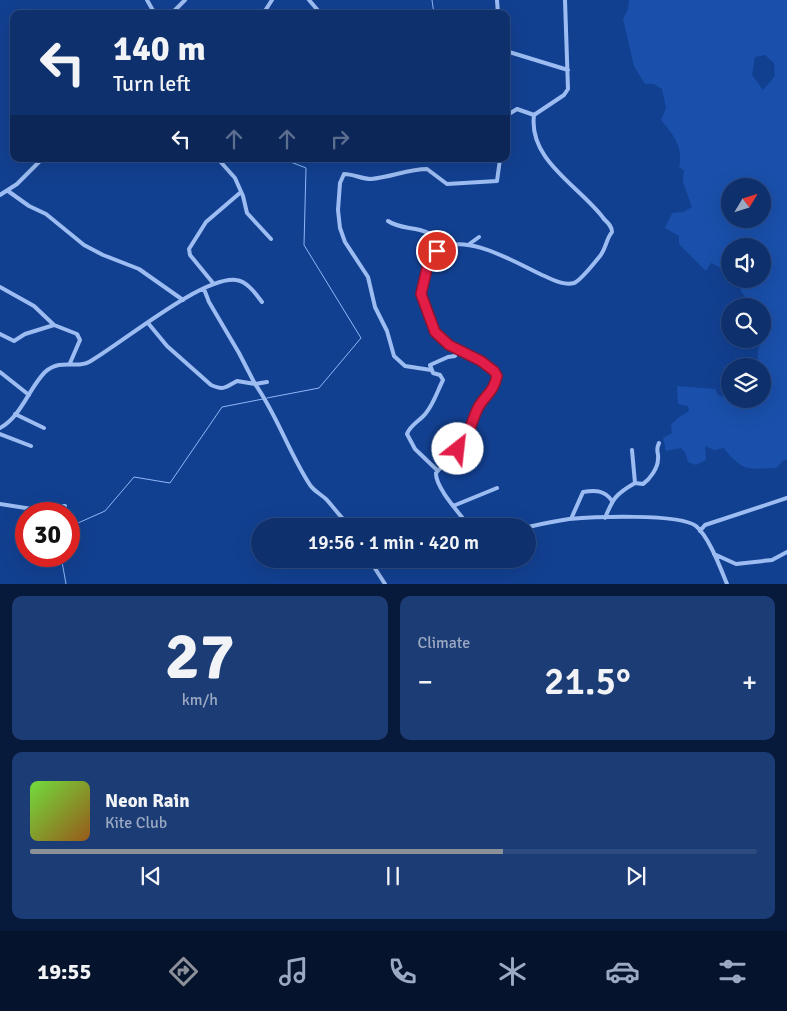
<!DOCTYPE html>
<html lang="en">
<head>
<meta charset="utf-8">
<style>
  body { margin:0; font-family:Signika,sans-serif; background:#1c3c75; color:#f1f3f6; height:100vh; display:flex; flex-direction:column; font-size:19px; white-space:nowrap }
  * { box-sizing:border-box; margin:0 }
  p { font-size:16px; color:#9ba9c2 }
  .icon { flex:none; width:28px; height:28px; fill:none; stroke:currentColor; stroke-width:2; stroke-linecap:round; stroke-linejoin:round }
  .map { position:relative; height:584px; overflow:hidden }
  .sheet { display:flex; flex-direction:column; gap:12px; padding:12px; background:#081a3c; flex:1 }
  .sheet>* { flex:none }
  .hud { position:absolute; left:10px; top:10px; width:500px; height:152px; border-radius:10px; box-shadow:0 5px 20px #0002,0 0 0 1px #2e4b80; background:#0e306d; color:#f1f3f6; overflow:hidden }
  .needle { width:32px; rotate:52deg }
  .fabs { position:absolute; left:721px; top:178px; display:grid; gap:10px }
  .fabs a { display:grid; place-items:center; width:50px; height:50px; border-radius:50%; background:#0e306d; box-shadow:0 5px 20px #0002,0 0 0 1px #2e4b80; font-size:25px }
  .speed { position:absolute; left:15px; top:502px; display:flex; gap:10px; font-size:25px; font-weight:700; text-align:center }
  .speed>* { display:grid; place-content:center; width:65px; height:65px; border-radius:50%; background:#0e306d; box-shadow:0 5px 20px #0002,0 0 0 1px #2e4b80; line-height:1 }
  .speed .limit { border:8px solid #d22; background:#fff; color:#111 }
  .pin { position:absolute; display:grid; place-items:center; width:42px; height:42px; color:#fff; margin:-21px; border:2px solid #fff; border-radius:50%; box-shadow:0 1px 5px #0007 }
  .me { position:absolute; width:55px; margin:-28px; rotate:29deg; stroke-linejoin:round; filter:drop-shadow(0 0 4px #0008) }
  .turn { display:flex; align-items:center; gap:18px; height:105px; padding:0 20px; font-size:22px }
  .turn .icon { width:65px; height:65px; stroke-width:2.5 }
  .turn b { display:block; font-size:35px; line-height:42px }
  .lanes { display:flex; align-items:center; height:48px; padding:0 20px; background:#0003; justify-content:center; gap:25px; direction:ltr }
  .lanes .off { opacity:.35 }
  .big { font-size:38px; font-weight:600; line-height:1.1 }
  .sheet .card { flex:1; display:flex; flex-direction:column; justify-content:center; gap:8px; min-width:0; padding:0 18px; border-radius:10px; background:#1c3c75 }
  .sheet .dial { align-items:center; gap:0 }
  .dial b { font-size:65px; line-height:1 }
  .song { display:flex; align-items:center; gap:15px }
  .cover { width:60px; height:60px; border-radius:8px; background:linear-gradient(135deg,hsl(100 70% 55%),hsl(30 70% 35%)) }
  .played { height:5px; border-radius:2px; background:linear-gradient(90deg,#8c9099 65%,#2e4b80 65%) }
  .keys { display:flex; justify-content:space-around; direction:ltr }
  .heat { display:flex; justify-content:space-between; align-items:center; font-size:28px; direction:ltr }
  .sheet .tiles { flex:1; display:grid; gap:12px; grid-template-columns:1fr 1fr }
  .card:last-child { grid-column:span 2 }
  .trip { position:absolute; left:251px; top:518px; width:285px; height:50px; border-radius:25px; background:#0e306d; box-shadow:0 5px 20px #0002,0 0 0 1px #2e4b80; font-weight:600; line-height:50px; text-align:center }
  .tab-bar { display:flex; height:80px; justify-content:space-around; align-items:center; background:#06132c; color:#9ba9c2 }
  .tab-bar .icon { width:35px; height:35px }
  .tab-bar .on { color:#8c9099 }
  .tab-bar b { font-size:22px; color:#f1f3f6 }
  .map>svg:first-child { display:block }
  .green { fill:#1a50ab; fill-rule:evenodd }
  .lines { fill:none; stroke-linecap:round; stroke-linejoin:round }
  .stream { stroke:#8fb7f5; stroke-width:1 }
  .minor { stroke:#9dbdf2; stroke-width:4 }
  .route-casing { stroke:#92132f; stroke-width:12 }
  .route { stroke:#e11d48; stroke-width:9 }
</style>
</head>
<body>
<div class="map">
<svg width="787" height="584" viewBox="0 0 787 584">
  <rect width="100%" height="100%" fill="#124091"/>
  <!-- green -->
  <path class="green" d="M629 0H787V460H784L776 468C749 469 742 472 724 448L714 450 705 446 706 460 696 465 688 462 685 452 681 448 666 451 663 438 672 433 671 425 678 418 689 411 688 406 678 404 677 386 715 389 719 396 730 397V399H762V366H760C753 351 762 340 772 329L766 310 760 302 750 303 740 290 750 281V279H762V246H730V265L727 271 711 263 706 271 679 244V236L665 228 672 213 683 212 692 207 683 182 684 170 679 167C684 148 673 134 661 120L666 108 662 89 654 84H645L634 66 623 19 628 10ZM765 55 774 63 775 76 763 90 752 75 755 57ZM730 186H762V219H730Z"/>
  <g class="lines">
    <!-- stream -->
    <path class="stream" d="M432 0 434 14
      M267 398 319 388 361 338 304 245 306 168 283 159
      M69 527 105 511 134 477 170 483 222 407 263 399
      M61 556 66 584"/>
    <!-- minor -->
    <path class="minor" d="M147 0 155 14
      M309 0 321 14
      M497 0 498 14
      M171 14 185 0
      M263 14 272 0
      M506 51 568 70
      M506 116 517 109 534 115
      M218 159 235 178 243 196 247 213 271 239
      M8 191 29 206 46 214 84 245 103 255 139 269 183 300
      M0 195 17 184 42 159
      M388 221C398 228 409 227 420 230 431 233 440 238 450 245
      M468 245 479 237
      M213 283 190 255 189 249 206 222 241 192
      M0 287 34 306 54 325 77 334 80 340 70 363
      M204 289 209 302 239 353 255 384 267 382
      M148 323 167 346 211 385C224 391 226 387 237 381L255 384C277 415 289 453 310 485 315 492 321 494 327 500 335 509 341 518 350 526
      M0 334 14 341 25 334 54 325
      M459 350C472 356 489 362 497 376L495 385 479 406 464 442 436 473C435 487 460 514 469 526
      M431 370 405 366 394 356 387 331 375 307 368 277 345 242 340 228 338 210 340 183 344 174C353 174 362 179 371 179 391 177 409 169 427 169L447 184 497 181 500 159
      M0 372 29 395
      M15 414 44 428
      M0 428C21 417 29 388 45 372 61 358 77 369 89 362 121 344 202 276 236 280 247 281 256 294 262 302
      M0 434 31 446
      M437 470 415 449 407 434C410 425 420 421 426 413 434 403 437 392 443 380L440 375 433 373 430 365 448 357 455 356 459 350 449 345 435 332 422 299C420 289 425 279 427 269 428 261 432 255 438 250 465 231 516 263 542 275 552 279 563 286 574 283 580 281 596 261 600 256 606 249 606 239 612 232 612 226 608 223 604 219 581 187 528 161 534 115L564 95 568 89 565 0
      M635 483 643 484C650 479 658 468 658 459 659 452 655 451 659 443
      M0 504 32 509 65 506
      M453 506 497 488
      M605 518C613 498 616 494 635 483L632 450
      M571 519 583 492C595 490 605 490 612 501
      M528 527C541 524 555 521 569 519 592 517 679 513 696 526 709 537 720 567 727 584
      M700 531 705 525 787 498
      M714 554 736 564 772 560 787 552
      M369 559 385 584"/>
  </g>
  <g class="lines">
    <defs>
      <path id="route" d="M437 251 428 264 421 294 435 332 449 345 481 361 494 371 497 376C493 393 487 393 479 406 471 420 470 438 458 449"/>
    </defs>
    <!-- route casing -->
    <use href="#route" class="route-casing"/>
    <!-- route -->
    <use href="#route" class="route"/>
  </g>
</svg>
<div class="fabs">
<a><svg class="needle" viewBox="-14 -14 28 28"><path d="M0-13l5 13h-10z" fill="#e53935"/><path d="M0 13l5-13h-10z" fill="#9ba9c2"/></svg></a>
<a><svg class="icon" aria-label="sound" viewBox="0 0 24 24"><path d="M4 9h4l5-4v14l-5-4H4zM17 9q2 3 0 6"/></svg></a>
<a><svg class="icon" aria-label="search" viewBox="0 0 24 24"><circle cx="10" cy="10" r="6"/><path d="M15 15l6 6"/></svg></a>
<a><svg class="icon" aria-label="layers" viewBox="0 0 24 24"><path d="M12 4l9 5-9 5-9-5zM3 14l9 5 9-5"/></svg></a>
</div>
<div class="speed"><div class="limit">30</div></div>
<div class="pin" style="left:437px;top:251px;background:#d93025"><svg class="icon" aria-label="arrive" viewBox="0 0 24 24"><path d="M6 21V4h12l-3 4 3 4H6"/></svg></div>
<svg class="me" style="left:458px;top:449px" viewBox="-20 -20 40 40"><circle r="19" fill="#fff"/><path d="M0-13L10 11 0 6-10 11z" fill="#e11d48"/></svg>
<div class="trip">19:56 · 1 min · 420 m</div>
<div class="hud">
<div class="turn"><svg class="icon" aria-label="left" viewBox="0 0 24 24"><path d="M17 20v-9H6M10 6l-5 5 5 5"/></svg><div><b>140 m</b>Turn left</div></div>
<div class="lanes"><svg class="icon" aria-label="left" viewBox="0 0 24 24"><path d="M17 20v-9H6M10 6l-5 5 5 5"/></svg><svg class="icon off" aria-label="ahead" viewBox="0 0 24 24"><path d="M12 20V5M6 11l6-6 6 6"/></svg><svg class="icon off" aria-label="ahead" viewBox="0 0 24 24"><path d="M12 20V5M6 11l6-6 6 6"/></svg><svg class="icon off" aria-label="right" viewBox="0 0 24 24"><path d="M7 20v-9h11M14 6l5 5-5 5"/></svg></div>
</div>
</div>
<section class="sheet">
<div class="tiles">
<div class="card dial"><b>27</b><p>km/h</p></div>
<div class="card"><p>Climate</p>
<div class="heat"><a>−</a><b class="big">21.5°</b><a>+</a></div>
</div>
<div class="card">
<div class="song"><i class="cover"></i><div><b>Neon Rain</b><p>Kite Club</p></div></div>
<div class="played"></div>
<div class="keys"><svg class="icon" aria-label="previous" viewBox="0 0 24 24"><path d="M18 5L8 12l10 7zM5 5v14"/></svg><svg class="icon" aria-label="pause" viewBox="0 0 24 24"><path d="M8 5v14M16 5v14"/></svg><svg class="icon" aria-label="next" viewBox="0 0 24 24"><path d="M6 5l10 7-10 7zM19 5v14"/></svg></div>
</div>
</div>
</section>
<nav class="tab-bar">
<b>19:55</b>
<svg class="icon on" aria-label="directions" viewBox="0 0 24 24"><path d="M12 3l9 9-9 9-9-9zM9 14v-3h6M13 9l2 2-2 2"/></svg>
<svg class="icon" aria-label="music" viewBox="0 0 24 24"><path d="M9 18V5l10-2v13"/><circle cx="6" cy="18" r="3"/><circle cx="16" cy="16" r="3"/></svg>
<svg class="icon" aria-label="phone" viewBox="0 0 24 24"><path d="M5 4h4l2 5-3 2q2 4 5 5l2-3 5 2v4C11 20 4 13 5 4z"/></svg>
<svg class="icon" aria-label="climate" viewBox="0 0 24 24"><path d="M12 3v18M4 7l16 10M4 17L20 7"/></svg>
<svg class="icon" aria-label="car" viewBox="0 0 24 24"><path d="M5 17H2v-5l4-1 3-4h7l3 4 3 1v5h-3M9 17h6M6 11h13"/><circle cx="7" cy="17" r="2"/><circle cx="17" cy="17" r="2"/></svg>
<svg class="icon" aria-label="filters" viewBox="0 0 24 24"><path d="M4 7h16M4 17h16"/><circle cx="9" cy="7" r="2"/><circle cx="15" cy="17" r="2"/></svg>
</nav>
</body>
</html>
